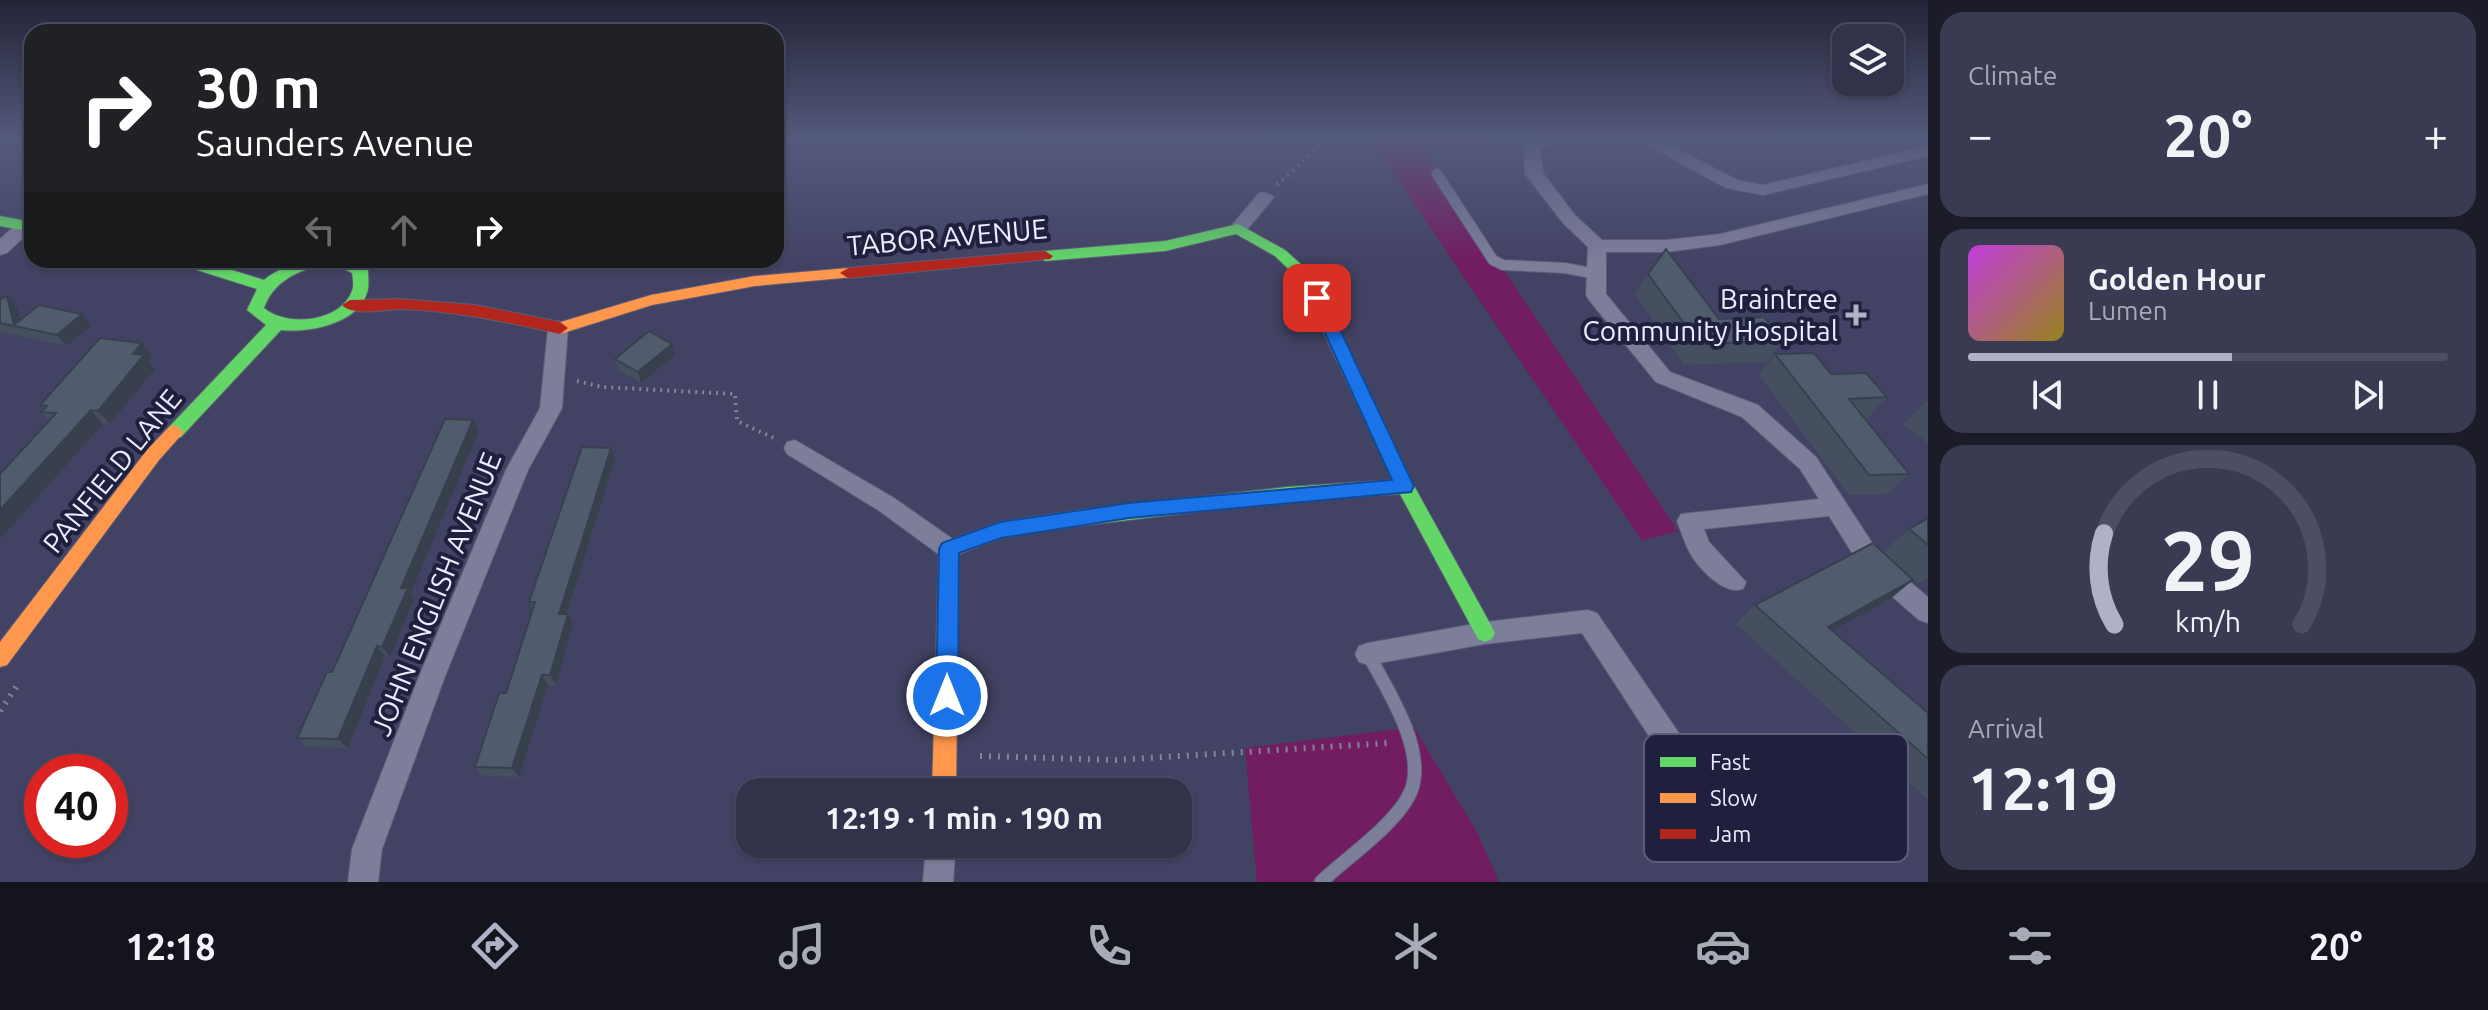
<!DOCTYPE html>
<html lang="en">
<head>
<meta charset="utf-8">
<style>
  body { margin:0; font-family:Ubuntu,sans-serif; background:#3a3a52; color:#f1f3f6; height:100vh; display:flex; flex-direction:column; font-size:30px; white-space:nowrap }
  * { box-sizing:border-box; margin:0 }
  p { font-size:26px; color:#a8aab5 }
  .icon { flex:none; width:44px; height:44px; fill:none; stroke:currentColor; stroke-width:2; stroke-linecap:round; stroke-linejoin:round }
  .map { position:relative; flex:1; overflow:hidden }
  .sheet { display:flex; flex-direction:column; gap:12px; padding:12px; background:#1c1c29; width:560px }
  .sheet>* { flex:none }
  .hud { position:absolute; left:24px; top:24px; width:760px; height:244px; border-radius:24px; box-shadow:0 2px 6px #0004,0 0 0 2px #4d4d63; background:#202124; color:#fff; overflow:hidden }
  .controls { position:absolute; left:1832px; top:24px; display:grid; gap:16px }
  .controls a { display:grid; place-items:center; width:72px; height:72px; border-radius:16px; background:#32324b; box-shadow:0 2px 6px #0004,0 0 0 2px #4d4d63; font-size:40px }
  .speed { position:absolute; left:24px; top:754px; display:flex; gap:16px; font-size:40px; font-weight:700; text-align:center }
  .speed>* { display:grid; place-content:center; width:104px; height:104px; border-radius:50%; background:#32324b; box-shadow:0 2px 6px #0004,0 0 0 2px #4d4d63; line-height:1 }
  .speed .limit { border:12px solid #d22; background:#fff; color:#111 }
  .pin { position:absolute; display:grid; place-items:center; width:68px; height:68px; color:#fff; margin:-34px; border-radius:16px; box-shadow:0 4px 12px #0006 }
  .me { position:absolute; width:88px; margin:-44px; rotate:0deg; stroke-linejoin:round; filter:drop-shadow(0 0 6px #0008) }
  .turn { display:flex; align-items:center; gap:28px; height:168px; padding:0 40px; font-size:36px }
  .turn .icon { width:104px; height:104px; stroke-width:2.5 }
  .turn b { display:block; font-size:56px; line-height:68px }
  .lanes { display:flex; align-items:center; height:76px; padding:0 40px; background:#0003; justify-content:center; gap:40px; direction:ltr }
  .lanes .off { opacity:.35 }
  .big { font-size:60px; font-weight:600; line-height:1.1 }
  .sheet .tile { flex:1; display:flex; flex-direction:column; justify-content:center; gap:12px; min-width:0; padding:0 28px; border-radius:24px; background:#3a3a52 }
  .sheet .dial { align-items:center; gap:0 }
  .dial svg { height:208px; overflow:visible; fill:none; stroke:#4d4d63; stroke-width:7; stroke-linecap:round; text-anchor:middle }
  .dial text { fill:#f1f3f6; stroke:none }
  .song { display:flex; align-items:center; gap:24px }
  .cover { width:96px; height:96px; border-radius:12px; background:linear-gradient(135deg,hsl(290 70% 55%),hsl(50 70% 35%)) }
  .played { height:8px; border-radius:4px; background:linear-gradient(90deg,#b0b1c7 55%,#4d4d63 55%) }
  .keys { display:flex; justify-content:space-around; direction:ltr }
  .heat { display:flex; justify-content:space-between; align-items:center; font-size:44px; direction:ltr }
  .trip { position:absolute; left:736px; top:778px; width:456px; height:80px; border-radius:24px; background:#32324b; box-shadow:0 2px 6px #0004,0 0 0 2px #4d4d63; font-weight:600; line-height:80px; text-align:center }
  .menu { display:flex; height:128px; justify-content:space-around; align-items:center; background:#14141e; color:#a8aab5 }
  .menu .icon { width:56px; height:56px }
  .menu .current { color:#b0b1c7 }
  .menu b { font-size:36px; color:#f1f3f6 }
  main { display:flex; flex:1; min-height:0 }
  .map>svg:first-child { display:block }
  .green { fill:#721c61 }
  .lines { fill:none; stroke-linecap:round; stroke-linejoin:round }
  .lane-far1-casing { stroke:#5e5d77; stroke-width:12 }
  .lane-casing { stroke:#5e5d77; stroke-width:15 }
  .street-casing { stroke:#5e5d77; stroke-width:2 }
  .fast-casing { stroke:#5e5d77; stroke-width:2 }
  .slow-casing { stroke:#5e5d77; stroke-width:2 }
  .jam-casing { stroke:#5e5d77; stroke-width:2 }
  .path-far1 { stroke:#83839a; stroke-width:4; stroke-dasharray:2 5; stroke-linecap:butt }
  .path { stroke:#83839a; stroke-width:6; stroke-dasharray:2 7; stroke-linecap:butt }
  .lane-far1 { stroke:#7d7e9a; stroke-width:10 }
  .lane { stroke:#7d7e9a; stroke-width:13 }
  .street { fill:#7d7e9a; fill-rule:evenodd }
  .fast { fill:#63d668; fill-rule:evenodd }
  .slow { fill:#ff974d; fill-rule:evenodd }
  .jam { fill:#b3261e; fill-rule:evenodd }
  .wall { fill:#454f5f }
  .shaded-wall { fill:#38404d }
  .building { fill:#505c6e; stroke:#38404d; stroke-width:2 }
  .route { fill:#1a73e8; stroke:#114b97; stroke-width:2 }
  .poi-dot { fill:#b0b1c7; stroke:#1f203d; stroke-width:3 }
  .labels { text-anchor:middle; stroke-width:8; stroke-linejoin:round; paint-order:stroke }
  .street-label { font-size:28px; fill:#ebedfd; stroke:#1f203d }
  .poi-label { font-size:28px; fill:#ebedfd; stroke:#1f203d; text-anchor:end }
  .key { fill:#1f203d; stroke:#5c5e77; stroke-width:2 }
  .key-label { font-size:22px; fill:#ebedfd }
</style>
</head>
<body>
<main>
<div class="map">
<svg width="1928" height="882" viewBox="0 0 1928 882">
  <rect width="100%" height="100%" fill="#424264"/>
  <!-- green -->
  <path class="green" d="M1370 138 1526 139 1422 148 1678 531 1642 541Z
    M1414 727 1477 832 1499 882H1257L1245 748Z"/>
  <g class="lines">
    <defs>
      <path id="lane-far1" d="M1437 174 1493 260 1503 265 1565 268 1596 274"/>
      <path id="lane" d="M1321 882C1346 858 1398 823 1411 791 1427 750 1387 689 1368 654"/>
      <path id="street" d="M1537 138H1559L1541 149 1543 173 1575 215 1602 240H1666L1720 234 1928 184V194L1720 245 1666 252H1606V294L1670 372 1758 405 1816 457 1882 558 1928 597V623L1919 620 1864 572 1829 516 1704 529 1709 542 1746 582 1743 589C1724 596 1697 567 1689 551 1684 542 1681 531 1677 521L1681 514 1819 499 1800 469 1742 417 1656 382 1589 300 1586 295 1588 247 1563 223 1525 174 1524 147Z
        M1635 138H1657L1737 180 1763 185 1928 146V156L1763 195 1726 188Z
        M1265 192 1274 197 1271 201 1244 233H1232L1229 229 1232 225 1259 193Z
        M26 219 32 221V229L7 253 0 255V239L20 221Z
        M558 321 568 328 562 408 528 470 444 679 382 849 378 882H348L352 849 418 679 506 470 540 408 548 328Z
        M795 440 894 498 957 542 961 549 957 556 949 559 941 556 878 510 787 454 784 448 787 442Z
        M1588 610 1597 613 1704 770 1708 780 1704 790 1694 793 1684 790 1582 633 1485 644 1368 665 1359 662 1355 654 1359 646 1368 643 1485 622Z
        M926 844H956L953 882H923Z"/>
      <path id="fast" d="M0 216 32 222V232L0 226Z
        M1238 224 1285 250 1313 275 1413 484 1492 627 1495 633 1492 639 1485 642 1478 639 1400 494 1287 501 1079 526 1072 523 1069 518 1072 513 1079 510 1287 487 1393 480 1298 278 1275 256 1236 234 1165 251 1045 261 1037 256 1045 251 1165 241Z
        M175 260H200L264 280C286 261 345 247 368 270 368 276 369 283 368 289 361 324 309 333 281 330L181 437 175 439 166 432 169 427 266 325 247 310 257 289 178 264ZM319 266H339L352 273C353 278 354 286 352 291 340 323 286 327 264 308 273 283 294 272 319 266Z"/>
      <path id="slow" d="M848 268 856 273 854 277 755 286 652 305 560 334 552 328 554 324 651 295 755 276Z
        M175 425 184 432 159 460 7 665 0 667V642L147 450 169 427Z
        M1079 510 1086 513 1089 518 1086 523 1001 538 959 554 956 792H932L939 549 942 543 1000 522Z"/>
      <path id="jam" d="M1045 251 1053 256 1050 259 848 278 840 273 848 268Z
        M401 299 475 305 560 322 568 328 560 334C507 322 456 311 401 309 385 309 353 317 342 305L350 300Z"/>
    </defs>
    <!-- lane-far1 casing -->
    <use href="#lane-far1" class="lane-far1-casing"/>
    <!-- lane casing -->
    <use href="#lane" class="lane-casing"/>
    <!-- street casing -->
    <use href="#street" class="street-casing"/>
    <!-- fast casing -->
    <use href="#fast" class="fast-casing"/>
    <!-- slow casing -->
    <use href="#slow" class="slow-casing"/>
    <!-- jam casing -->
    <use href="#jam" class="jam-casing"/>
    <!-- path-far1 -->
    <path class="path-far1" d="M1489 138 1511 145
      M1277 185 1328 138
      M577 381 602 387 735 394 737 421 776 439"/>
    <!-- path -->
    <path class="path" d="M0 711 18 684
      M980 756 1115 760 1389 743"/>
    <!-- lane-far1 -->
    <use href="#lane-far1" class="lane-far1"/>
    <!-- lane -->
    <use href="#lane" class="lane"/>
    <!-- street -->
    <use href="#street" class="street"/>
    <!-- fast -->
    <use href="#fast" class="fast"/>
    <!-- slow -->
    <use href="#slow" class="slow"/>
    <!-- jam -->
    <use href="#jam" class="jam"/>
  </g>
  <!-- wall -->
  <path class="wall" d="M1648 274 1719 319 1783 341 1767 362 1684 365 1635 294Z
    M7 296 17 307 20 320 82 314 91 326 67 346 0 332V299Z
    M1775 354 1831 374 1887 397 1868 418H1864L1909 474 1888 494 1849 495 1759 375Z
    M675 355 641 383 618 370 615 359Z
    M153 357 149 361 155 369 110 424H103L0 539V474L49 421 41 412 44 409 40 405Z
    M1928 399V443L1902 425Z
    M473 420 479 431 411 593 415 598 390 657 385 656 348 748 307 747 297 738Z
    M615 459 568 614 573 624 556 685H548L519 777 482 776 475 767 506 693 533 608 529 602Z
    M1928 518V578L1917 584 1913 580 1890 599 1833 631 1928 713V800L1736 624 1755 605 1883 552 1909 529Z"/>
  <!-- shaded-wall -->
  <path class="shaded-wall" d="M7 296 17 307 22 328 14 325Z
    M82 314 91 326 67 346 57 335Z
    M142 343 153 357 149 361 155 369 110 424 98 411 133 354Z
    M672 344 675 355 641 383 638 372Z
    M91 410 103 424 0 539V510Z
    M473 420 479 431 411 593 415 598 390 657 382 647 401 588Z
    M611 448 615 459 564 624 559 614Z
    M1913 580 1890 599 1807 645 1828 627Z
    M568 614 573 624 556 685 550 675Z
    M377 646 385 656 348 748 338 739Z
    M542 675 548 685 519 777 512 768Z"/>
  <!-- building -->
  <path class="building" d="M1666 249 1719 319 1764 317 1783 341 1699 344 1648 274Z
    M7 296 14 325 39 305 82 314 57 335 0 323V299Z
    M649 331 672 344 638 372 615 359Z
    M100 338 142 343 133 354 144 355 98 411 91 410 0 510V474L56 413 41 412 47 406 40 405Z
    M1814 353 1831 374 1866 373 1887 397 1849 399 1909 474 1869 475 1775 354Z
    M445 419 473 420 401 588H408L382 647 377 646 338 739 297 738 327 672H332Z
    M582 447 611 448 559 614H568L550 675H542L512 768 475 767 499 693H506L535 602H529Z
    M1928 518V545L1909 529Z
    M1873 543 1913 580 1828 627 1928 713V759L1755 605Z"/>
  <!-- sky -->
  <linearGradient id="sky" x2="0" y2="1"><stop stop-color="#242437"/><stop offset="0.53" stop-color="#545a7d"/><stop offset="1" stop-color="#545a7d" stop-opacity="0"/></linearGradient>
  <rect width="1928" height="262" fill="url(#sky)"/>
  <!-- route -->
  <path class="route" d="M1317 292 1325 298 1414 486 1411 492 1129 518 1001 538 959 553 958 696 955 703 947 706 940 703 936 696 939 549 942 543 1000 522 1129 503 1392 480 1309 298Z"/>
  <!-- markers -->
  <path class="poi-dot" d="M1852 303h8v8h8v8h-8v8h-8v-8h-8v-8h8z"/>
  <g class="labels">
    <!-- street labels -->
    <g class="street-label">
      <text transform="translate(947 237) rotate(-5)" y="10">TABOR AVENUE</text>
      <text transform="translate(112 471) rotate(-51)" y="10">PANFIELD LANE</text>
      <text transform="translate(436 594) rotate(-68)" y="10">JOHN ENGLISH AVENUE</text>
    </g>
    <!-- poi labels -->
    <g class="poi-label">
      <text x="1838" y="309">Braintree<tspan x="1838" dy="32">Community Hospital</tspan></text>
    </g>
  </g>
  <!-- legend -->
  <rect x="1644" y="734" width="264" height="128" rx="12" class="key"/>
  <rect x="1660" y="757" width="36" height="10" fill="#63d668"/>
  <rect x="1660" y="793" width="36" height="10" fill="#ff974d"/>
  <rect x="1660" y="829" width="36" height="10" fill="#b3261e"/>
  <g class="key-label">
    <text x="1710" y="770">Fast</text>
    <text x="1710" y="806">Slow</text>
    <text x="1710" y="842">Jam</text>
  </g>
</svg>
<div class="controls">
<a><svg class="icon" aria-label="layers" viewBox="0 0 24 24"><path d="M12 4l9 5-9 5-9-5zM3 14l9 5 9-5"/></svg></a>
</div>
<div class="speed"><div class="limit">40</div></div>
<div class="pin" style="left:1317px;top:298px;background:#d93025"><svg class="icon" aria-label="arrive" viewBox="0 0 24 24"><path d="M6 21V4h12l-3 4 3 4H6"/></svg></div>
<svg class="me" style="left:947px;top:696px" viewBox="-20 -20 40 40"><circle r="17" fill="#1a73e8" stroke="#fff" stroke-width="3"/><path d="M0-11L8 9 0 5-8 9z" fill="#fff"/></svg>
<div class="trip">12:19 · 1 min · 190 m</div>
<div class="hud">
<div class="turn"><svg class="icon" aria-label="right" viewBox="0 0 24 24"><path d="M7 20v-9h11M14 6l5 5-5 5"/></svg><div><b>30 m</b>Saunders Avenue</div></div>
<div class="lanes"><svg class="icon off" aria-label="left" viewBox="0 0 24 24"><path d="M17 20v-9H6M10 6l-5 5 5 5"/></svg><svg class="icon off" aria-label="ahead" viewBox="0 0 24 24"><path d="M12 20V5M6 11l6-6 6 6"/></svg><svg class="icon" aria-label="right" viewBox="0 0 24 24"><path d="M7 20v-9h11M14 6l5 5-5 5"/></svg></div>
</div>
</div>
<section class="sheet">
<div class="tile"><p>Climate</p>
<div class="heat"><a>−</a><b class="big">20°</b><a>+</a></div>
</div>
<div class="tile">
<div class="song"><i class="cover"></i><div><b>Golden Hour</b><p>Lumen</p></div></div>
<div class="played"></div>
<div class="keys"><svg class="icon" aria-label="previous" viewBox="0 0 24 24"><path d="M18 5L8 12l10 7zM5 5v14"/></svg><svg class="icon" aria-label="pause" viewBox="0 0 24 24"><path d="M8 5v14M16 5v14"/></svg><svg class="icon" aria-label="next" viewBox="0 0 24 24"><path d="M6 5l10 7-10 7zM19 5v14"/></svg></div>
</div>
<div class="tile dial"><svg viewBox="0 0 100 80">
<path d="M14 69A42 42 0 1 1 86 69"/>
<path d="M14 69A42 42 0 0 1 10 34" stroke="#b0b1c7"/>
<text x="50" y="56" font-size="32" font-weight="700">29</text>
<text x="50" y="72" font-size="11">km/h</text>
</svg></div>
<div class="tile"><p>Arrival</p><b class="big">12:19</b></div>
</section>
</main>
<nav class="menu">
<b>12:18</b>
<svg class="icon current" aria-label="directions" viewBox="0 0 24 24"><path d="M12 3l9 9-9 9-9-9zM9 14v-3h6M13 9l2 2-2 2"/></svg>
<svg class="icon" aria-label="music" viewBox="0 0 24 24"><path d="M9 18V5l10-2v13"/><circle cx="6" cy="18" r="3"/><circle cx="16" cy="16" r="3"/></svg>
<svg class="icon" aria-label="phone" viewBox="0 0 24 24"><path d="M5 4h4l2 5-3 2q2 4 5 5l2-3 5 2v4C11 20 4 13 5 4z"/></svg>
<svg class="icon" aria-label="climate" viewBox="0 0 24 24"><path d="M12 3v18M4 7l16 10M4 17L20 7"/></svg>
<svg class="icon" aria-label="car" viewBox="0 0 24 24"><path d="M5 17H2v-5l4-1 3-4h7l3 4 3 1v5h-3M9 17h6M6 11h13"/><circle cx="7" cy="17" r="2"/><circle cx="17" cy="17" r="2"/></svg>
<svg class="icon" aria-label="filters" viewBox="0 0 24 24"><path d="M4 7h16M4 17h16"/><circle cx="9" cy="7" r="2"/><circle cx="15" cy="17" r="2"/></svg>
<b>20°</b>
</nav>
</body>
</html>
